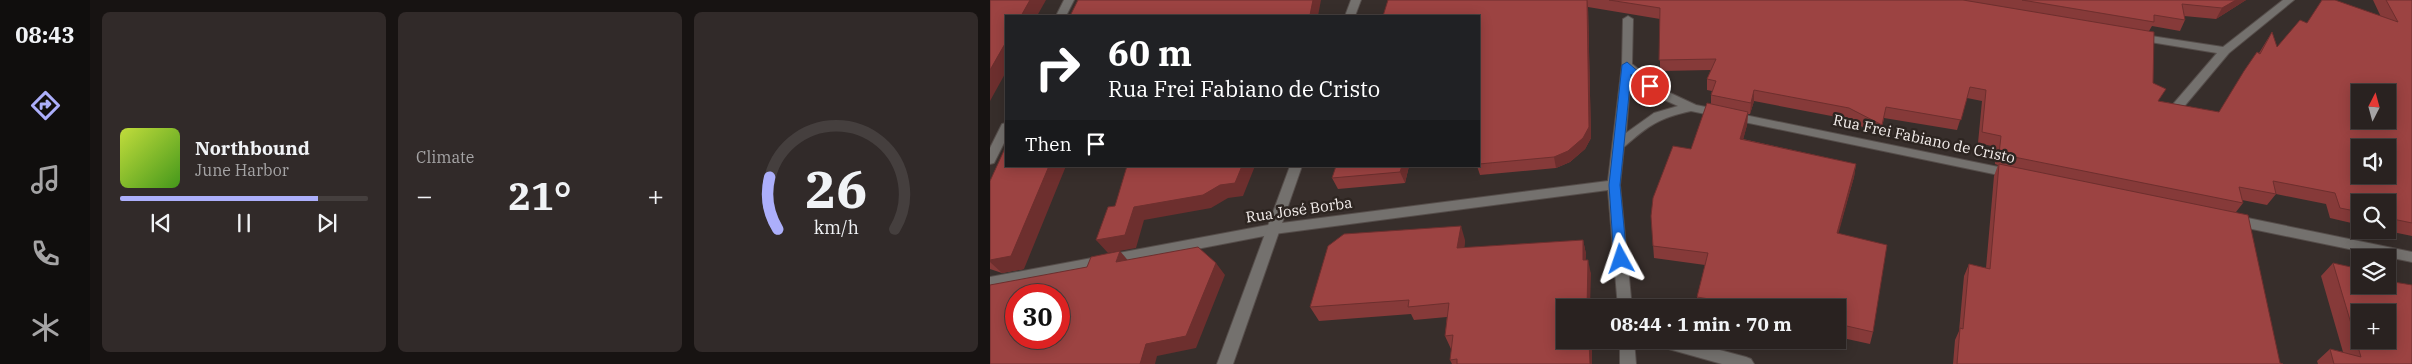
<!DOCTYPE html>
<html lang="en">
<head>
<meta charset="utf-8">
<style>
  body { margin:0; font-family:"IBM Plex Serif",serif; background:#312a29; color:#f1f3f6; height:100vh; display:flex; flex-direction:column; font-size:19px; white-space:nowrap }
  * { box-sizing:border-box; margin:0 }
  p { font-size:16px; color:#a5a4a5 }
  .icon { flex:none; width:28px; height:28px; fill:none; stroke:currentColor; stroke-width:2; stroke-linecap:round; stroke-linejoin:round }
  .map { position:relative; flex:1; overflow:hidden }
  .side { display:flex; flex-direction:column; gap:12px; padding:12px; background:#171312; width:900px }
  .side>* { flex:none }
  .hud { position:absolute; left:15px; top:15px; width:475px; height:152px; border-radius:0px; box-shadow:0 2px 12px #0003,0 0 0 1px #453f3e; background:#202124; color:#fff; overflow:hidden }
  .needle { width:32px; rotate:6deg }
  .tools { position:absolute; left:1361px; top:84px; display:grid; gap:10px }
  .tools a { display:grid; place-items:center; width:45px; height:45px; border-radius:0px; background:#292220; box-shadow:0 2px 12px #0003,0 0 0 1px #453f3e; font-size:25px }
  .speed { position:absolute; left:15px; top:284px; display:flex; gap:10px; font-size:25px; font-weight:700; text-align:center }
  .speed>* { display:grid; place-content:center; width:65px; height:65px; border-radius:50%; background:#292220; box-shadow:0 2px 12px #0003,0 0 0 1px #453f3e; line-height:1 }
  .speed .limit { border:8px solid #d22; background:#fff; color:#111 }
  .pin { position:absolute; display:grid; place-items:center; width:42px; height:42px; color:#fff; margin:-21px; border:2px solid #fff; border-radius:50%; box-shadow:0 1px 5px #0007 }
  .me { position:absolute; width:55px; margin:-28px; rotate:355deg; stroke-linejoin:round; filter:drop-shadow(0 0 4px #0008) }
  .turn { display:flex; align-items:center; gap:18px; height:105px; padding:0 20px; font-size:22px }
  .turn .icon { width:65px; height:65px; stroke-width:2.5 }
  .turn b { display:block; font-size:35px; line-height:42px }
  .then { display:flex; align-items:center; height:48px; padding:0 20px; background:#0003; gap:10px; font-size:19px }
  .big { font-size:38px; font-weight:700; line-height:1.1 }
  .side .tile { flex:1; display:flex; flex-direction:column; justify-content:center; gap:8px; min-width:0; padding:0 18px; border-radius:8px; background:#312a29 }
  .side .dial { align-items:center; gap:0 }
  .dial svg { height:130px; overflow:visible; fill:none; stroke:#453f3e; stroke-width:7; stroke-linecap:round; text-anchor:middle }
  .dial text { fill:#f1f3f6; stroke:none }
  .song { display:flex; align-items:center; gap:15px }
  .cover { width:60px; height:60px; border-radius:8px; background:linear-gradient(135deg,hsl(70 70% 55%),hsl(100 70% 35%)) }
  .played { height:5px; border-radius:2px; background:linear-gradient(90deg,#acaffb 80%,#453f3e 80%) }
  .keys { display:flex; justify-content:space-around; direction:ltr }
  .heat { display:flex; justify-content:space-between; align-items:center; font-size:28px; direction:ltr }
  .side .tiles { flex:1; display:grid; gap:12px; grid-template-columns:repeat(3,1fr) }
  .trip { position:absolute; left:566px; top:299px; width:290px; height:50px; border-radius:0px; background:#292220; box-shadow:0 2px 12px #0003,0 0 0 1px #453f3e; font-weight:700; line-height:50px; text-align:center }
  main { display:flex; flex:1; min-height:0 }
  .tabs { display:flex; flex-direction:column; width:90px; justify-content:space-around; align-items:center; background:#100e0d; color:#a5a4a5 }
  .tabs .icon { width:35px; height:35px }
  .tabs .selected { color:#acaffb }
  .tabs b { font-size:22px; color:#f1f3f6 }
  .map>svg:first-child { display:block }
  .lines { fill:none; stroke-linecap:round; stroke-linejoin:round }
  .minor-casing { stroke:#554d4a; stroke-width:2 }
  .tertiary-casing { stroke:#554d4a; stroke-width:2 }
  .minor { fill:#74716e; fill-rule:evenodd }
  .tertiary { fill:#74716e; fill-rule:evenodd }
  .wall { fill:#863a39 }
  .shaded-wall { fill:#6d2f2e }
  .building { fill:#9c4342; stroke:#6d2f2e; fill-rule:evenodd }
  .route { fill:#1a73e8; stroke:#114b97 }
  .labels { text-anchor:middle; stroke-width:5; stroke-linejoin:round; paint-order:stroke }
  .street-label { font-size:15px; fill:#f4eeec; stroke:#2d2521 }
</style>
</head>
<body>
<main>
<nav class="tabs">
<b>08:43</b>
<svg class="icon selected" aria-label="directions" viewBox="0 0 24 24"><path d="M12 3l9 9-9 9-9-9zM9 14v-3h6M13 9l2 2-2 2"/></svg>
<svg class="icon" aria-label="music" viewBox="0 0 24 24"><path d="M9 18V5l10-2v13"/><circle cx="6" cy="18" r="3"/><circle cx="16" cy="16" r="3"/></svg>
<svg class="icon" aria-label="phone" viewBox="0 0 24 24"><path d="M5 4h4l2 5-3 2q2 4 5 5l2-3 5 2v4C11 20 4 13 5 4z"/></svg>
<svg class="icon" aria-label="climate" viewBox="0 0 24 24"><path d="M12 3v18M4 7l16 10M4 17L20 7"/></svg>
</nav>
<section class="side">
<div class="tiles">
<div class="tile">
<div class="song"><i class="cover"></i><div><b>Northbound</b><p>June Harbor</p></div></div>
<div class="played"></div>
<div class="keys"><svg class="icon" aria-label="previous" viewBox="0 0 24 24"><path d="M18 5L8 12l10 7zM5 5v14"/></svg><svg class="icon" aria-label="pause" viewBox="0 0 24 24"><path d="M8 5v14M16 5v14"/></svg><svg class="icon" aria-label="next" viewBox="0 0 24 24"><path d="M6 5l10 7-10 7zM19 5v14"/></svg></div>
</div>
<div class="tile"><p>Climate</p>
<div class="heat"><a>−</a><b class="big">21°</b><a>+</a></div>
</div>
<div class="tile dial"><svg viewBox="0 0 100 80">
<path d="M14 69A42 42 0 1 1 86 69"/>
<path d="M14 69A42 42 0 0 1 9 37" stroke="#acaffb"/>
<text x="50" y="56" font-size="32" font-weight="700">26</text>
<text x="50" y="72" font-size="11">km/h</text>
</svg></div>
</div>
</section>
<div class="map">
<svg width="1422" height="364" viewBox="0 0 1422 364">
  <rect width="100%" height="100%" fill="#372e2b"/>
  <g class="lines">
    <defs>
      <path id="minor" d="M74 0H84L76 16H66Z
        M1293 0H1304L1239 53 1192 109 1188 110 1182 106 1184 103 1227 53 1148 40 1143 37 1148 34 1233 47Z
        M638 16 643 19 642 64 676 91 706 105 1023 170 1029 174 1023 178 701 111C669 118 659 125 634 147L630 185 642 308H628L618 190 284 234 0 289V277L284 224 618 181 632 65 633 19ZM641 74 668 97 688 106 664 113 636 133Z
        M16 123V139L4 163 0 164V148L12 124Z
        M1243 215 1422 252V262L1238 224 1236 220 1238 216Z
        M630 340H644L646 364H630Z
        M661 340H692L756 357 761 359 764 364H732L668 346 663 345Z"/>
      <path id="tertiary" d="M361 0H371L365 16H355Z
        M300 166H312L243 364H227Z"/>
    </defs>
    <!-- minor casing -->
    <use href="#minor" class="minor-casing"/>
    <!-- tertiary casing -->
    <use href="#tertiary" class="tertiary-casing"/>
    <!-- minor -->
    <use href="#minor" class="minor"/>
    <!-- tertiary -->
    <use href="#tertiary" class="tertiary"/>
  </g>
  <!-- wall -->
  <path class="wall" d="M398 0H1256L1226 19 1194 16 1195 20 1190 31 1162 26 1159 31 1163 83 1169 101 1229 112 1269 53 1282 32 1287 47 1317 23 1391 17 1383 0H1422V236L1393 230H1398V202H1370V225L1340 218 1336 204 1286 194 1277 205 1252 200 1253 203 1246 212 1290 363 1293 364H963L965 340 969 331 974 276 979 264 996 268 1004 176 1008 165 1005 164 1006 147 988 143 992 101 977 98 967 130 894 118 890 136 857 119 764 101 760 114H758L757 125 753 139 866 164 864 177 848 233 883 332 880 344 848 337V308H707V297L715 265 664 258 661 216 701 149 721 104V95L722 91 717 90V79L721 70 670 71V19L598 7 601 138 595 149 580 162 566 168 490 175 487 166H489V16Z
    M419 166 415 183 348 189 342 178Z
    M0 181 34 269 12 273 0 269Z
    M475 240 474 248 593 240 596 254 595 260 601 274 575 308 602 346V364H462L460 360 462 349H461L455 336 457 317 424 320 421 314 329 321 320 307Z
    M1369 257 1370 285 1404 282 1422 364H1328L1327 361 1340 349 1353 352 1331 276 1343 263 1359 267Z
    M791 340H826L824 348Z"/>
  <!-- shaded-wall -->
  <path class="shaded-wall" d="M40 0H56L47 16H31Z
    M323 0H331L328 16H320V15Z
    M597 0 598 7 601 138 595 149 580 162 566 168 564 157Z
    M1246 0H1256L1226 19 1232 8Z
    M16 42V72L0 101V70Z
    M764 90V101L760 114 761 103Z
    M758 112 757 125 750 152V139Z
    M866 164 864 177 845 246 847 233Z
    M59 166H76L34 269 12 273 0 262V260Z
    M252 166H265L253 196 238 198 221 208 154 220 146 248 118 253 106 240 144 207Z
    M412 166H419L415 183 410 172Z
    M471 226 475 240 473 262 467 248Z
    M593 240 596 254 595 274 593 260Z
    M130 251 141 264 126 262Z
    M598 260 601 274 600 308H597Z
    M226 263 235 275 206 348 167 356 165 364H150L156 344Z
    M598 340H600L602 346V364H600Z"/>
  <!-- building -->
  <path class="building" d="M0 0H40L31 16H16V42L0 70Z
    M88 0H323L320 15 309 16H80Z
    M398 0H597L599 127 593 138 578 151 564 157 489 164V136L490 124H489V16H393Z
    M619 0H973L1164 32 1163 83 1176 89 1168 101 1229 112 1254 71 1267 52 1270 54 1282 32 1287 47 1310 20 1317 23 1332 0H1345L1408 22 1396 0H1422V223L1398 218V202H1370V212L1350 208 1345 193 1283 181 1286 194 1249 187 1253 203 1009 154 1011 136 992 132 996 90 980 87 971 120 896 107 892 125 859 108 764 90 761 103 721 95 726 81 717 79 726 59 669 60 670 8ZM1370 92H1398V120H1370ZM1370 148H1398V175H1370Z
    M1032 0H1246L1232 8 1192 4 1195 20 1164 15V22Z
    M717 103 758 112 750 139 866 164 847 233 897 245 883 332 848 324V308H744V303L707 297 718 253 663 246 661 216 663 198 683 146 701 149Z
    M16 146V166H59L21 256 0 260V181Z
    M1009 164 1258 215 1290 363 1293 364H967L970 328 973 329 979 264 1000 269Z
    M137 166H252L245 183 230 185 213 195 144 207 135 235 106 240 118 207 125 206Z
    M346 166H412L410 172 342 178Z
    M471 226 467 248 593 240V260H598L597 308H575V340H599L600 364H467V359L460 360 463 335 455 336 459 303 418 307 419 300 320 307 338 246 354 234Z
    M208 247 226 263 196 336 156 344 150 364H0V285L97 267 101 257 130 251 126 262ZM26 295H69V338H26Z
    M1343 263 1370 269V285H1398V263L1404 282 1422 285V364H1344L1340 349 1371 357ZM1370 312H1398V340H1370Z"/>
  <!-- route -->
  <path class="route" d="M637 62 665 86 663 88H656L641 74 630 185 637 259 631 264 624 259 619 185 632 65Z"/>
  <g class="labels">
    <!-- street labels -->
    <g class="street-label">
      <text transform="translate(934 139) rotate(12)" y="5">Rua Frei Fabiano de Cristo</text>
      <text transform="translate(309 210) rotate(-8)" y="5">Rua José Borba</text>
    </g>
  </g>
</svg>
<div class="tools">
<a><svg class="needle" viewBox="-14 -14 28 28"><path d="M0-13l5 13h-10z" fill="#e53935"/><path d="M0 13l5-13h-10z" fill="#a5a4a5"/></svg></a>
<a><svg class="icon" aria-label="sound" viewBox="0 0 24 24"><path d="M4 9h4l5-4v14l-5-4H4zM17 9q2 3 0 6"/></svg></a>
<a><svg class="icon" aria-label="search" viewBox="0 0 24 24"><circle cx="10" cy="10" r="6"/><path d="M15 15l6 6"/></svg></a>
<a><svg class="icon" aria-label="layers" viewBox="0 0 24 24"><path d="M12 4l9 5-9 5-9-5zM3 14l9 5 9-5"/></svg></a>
<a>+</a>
</div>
<div class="speed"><div class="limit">30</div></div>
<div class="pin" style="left:660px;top:86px;background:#d93025"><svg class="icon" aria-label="arrive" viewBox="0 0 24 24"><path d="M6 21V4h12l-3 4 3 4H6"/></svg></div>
<svg class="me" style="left:631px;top:259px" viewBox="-20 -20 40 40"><path d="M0-17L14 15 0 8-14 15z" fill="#1a73e8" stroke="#fff" stroke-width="4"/></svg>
<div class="trip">08:44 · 1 min · 70 m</div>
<div class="hud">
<div class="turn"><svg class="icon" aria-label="right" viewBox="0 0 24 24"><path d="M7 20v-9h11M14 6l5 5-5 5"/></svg><div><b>60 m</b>Rua Frei Fabiano de Cristo</div></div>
<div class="then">Then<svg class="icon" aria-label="arrive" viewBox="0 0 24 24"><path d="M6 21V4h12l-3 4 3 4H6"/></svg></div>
</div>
</div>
</main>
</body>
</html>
